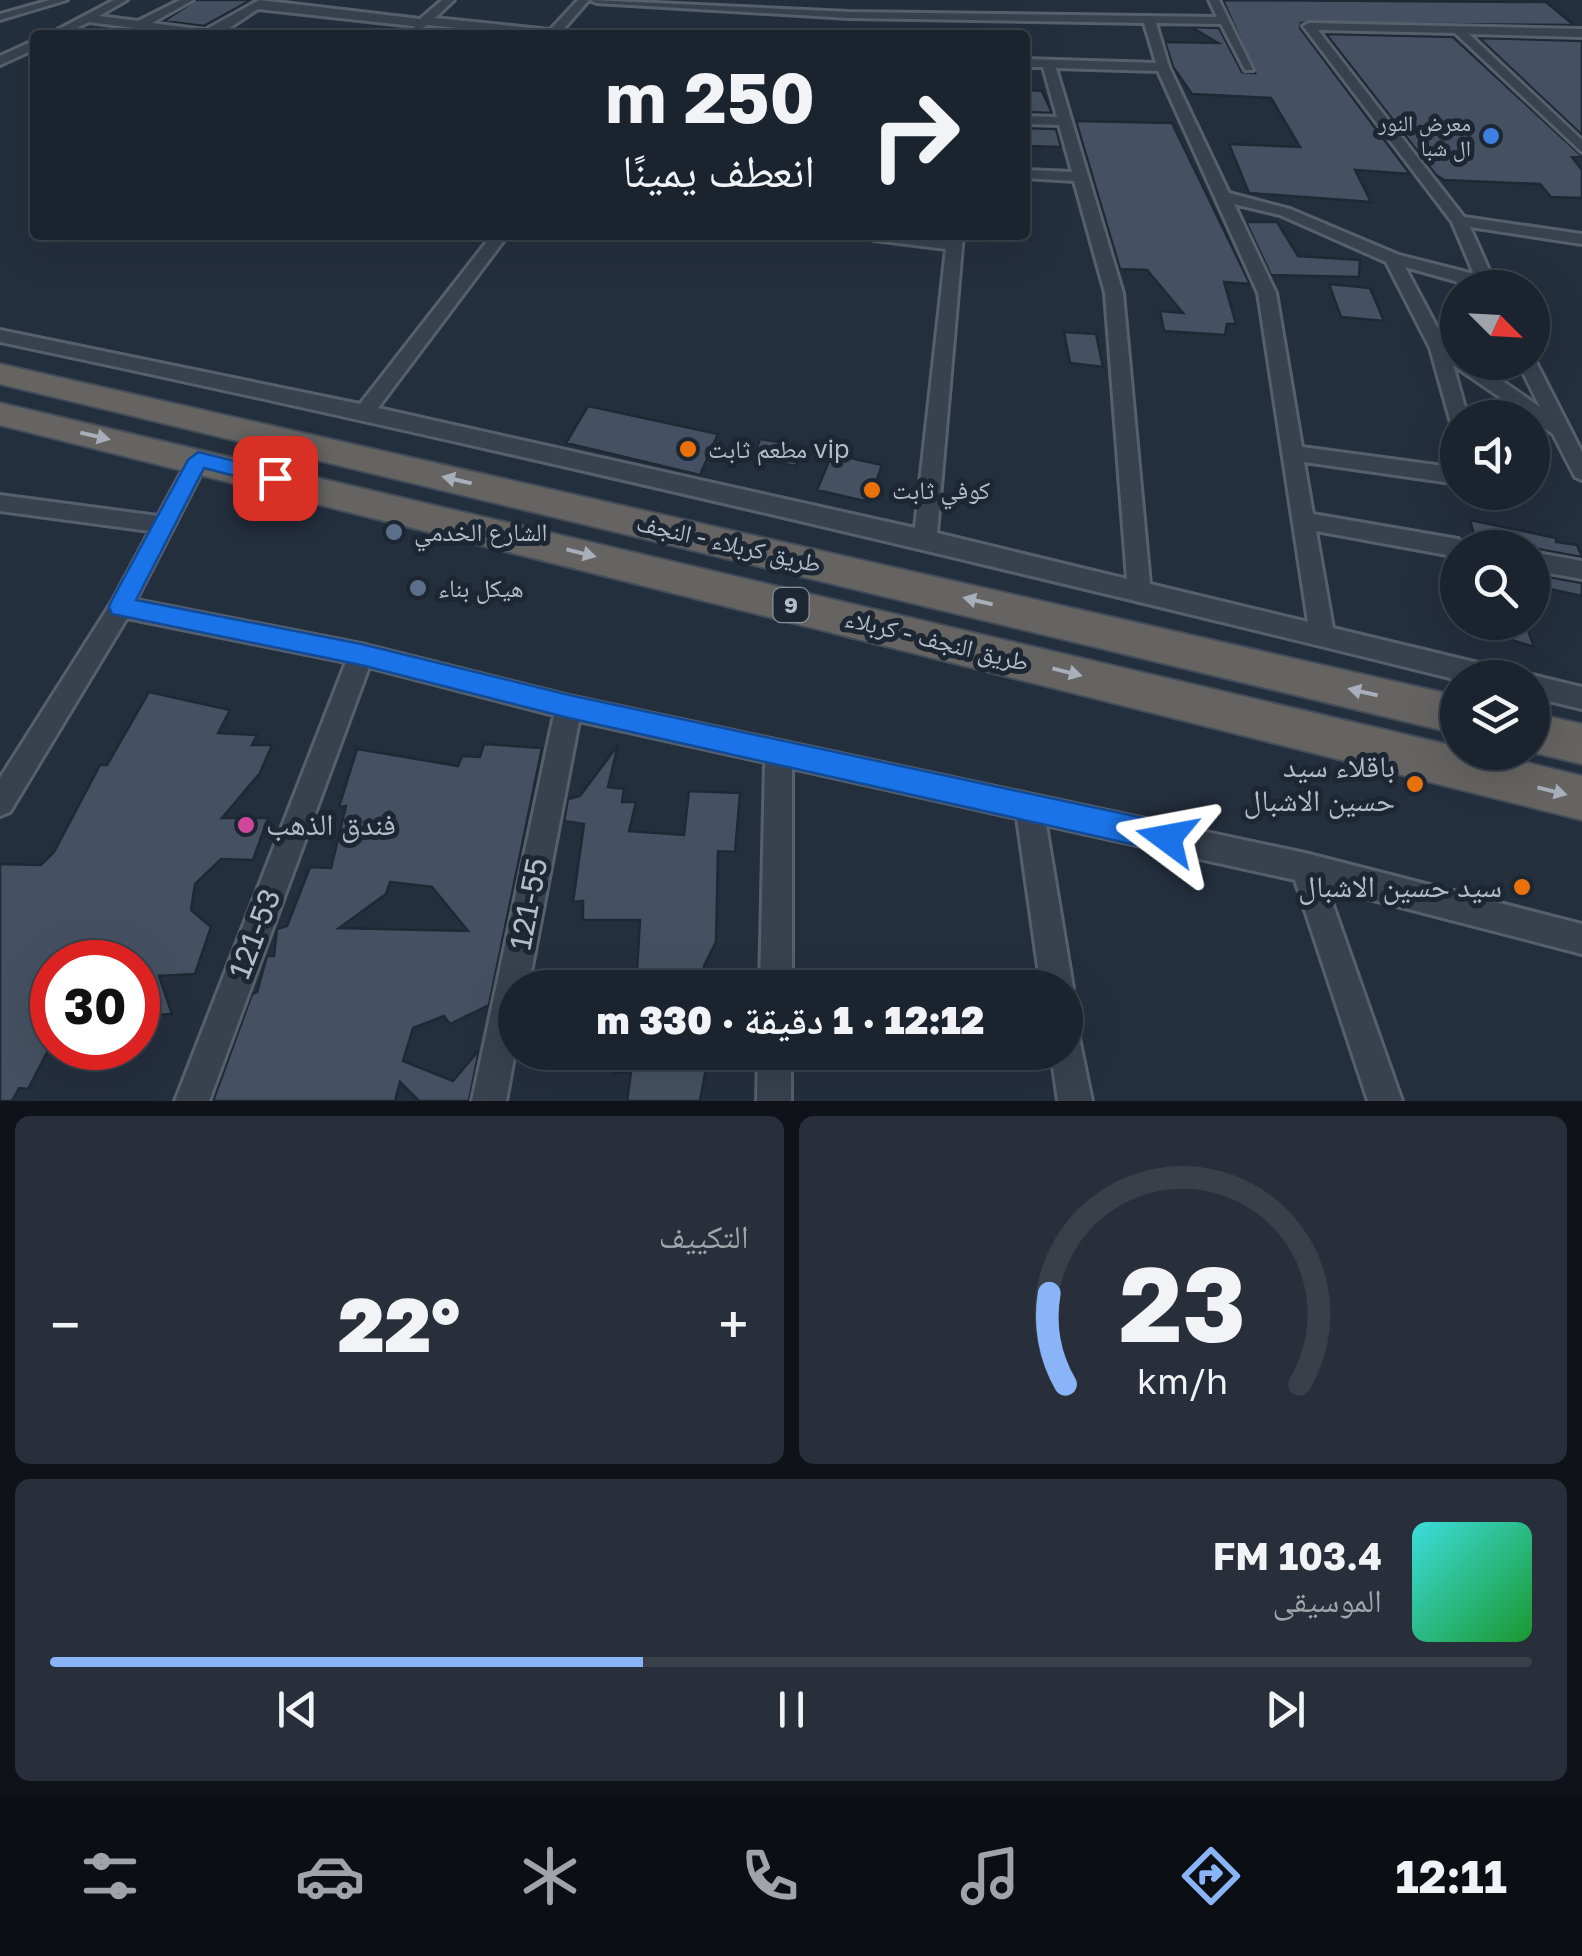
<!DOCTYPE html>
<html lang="ar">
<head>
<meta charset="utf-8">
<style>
  body { margin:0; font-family:"Golos Text","Noto Naskh Arabic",sans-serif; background:#282f3a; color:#f1f3f6; direction:rtl; height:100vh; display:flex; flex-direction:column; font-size:38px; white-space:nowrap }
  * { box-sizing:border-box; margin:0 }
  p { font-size:32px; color:#a0a4aa }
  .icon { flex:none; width:55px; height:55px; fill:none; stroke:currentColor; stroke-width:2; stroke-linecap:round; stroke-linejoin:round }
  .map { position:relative; height:1101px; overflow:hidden; direction:ltr }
  .details { display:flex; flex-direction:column; gap:15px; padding:15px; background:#0f1319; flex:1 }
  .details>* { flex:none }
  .top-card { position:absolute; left:30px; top:30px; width:1000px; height:210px; border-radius:10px; box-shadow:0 10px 40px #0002,0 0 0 2px #39404a; direction:rtl; background:#1b232e; color:#f1f3f6; overflow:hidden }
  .needle { width:65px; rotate:114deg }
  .controls { position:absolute; left:1440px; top:270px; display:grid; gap:20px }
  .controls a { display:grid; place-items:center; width:110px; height:110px; border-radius:50%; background:#1b232e; box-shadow:0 10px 40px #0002,0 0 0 2px #39404a; font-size:50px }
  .speed { position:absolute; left:30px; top:940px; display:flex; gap:20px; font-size:50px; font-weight:700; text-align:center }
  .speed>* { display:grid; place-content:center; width:130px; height:130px; border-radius:50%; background:#1b232e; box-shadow:0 10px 40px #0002,0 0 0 2px #39404a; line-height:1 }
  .speed .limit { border:15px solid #d22; background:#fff; color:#111 }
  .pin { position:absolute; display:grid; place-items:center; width:85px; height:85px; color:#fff; margin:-42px; border-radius:20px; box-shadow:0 5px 15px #0006 }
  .me { position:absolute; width:110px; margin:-55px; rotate:283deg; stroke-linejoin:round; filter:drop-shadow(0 0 8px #0008) }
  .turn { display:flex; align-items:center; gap:35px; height:210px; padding:0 50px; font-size:45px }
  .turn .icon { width:130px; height:130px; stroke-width:2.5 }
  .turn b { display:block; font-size:70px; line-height:85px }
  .big { font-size:75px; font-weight:800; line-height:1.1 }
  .details .widget { flex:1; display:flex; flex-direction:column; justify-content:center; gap:15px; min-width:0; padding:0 35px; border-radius:15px; background:#282f3a }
  .details .dial { align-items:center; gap:0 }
  .dial svg { height:260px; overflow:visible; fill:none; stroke:#39404a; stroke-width:7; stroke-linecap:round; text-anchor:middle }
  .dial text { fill:#f1f3f6; stroke:none }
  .song { display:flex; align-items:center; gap:30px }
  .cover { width:120px; height:120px; border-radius:15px; background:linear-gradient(135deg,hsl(180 70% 55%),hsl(130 70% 35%)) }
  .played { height:10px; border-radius:5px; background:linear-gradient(90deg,#8ab4f8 40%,#39404a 40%) }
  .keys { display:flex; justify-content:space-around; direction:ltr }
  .heat { display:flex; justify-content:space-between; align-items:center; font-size:55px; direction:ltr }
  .details .tiles { flex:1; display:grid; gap:15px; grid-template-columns:1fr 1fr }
  .widget:last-child { grid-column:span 2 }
  .trip { position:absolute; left:498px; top:970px; width:585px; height:100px; border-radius:50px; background:#1b232e; box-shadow:0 10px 40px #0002,0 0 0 2px #39404a; font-weight:800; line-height:100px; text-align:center; direction:rtl }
  .tab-bar { display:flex; height:160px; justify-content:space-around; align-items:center; background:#0b0e12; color:#a0a4aa }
  .tab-bar .icon { width:70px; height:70px }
  .tab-bar .active { color:#8ab4f8 }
  .tab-bar b { font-size:45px; color:#f1f3f6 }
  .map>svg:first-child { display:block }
  .building { fill:#455162; stroke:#1f2835; stroke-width:2.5; fill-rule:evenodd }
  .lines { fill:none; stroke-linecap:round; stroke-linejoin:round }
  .minor-casing { stroke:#565f6c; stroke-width:6 }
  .trunk-casing { stroke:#434c59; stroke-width:4 }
  .minor { fill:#38414e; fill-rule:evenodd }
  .trunk { fill:#656462; fill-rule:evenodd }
  .oneway { fill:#a8afba }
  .route { fill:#1a73e8; stroke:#114b97; stroke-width:2.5 }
  .shop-dot { fill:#3f7fe0; stroke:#1d2633; stroke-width:4 }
  .food-dot { fill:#e8710a; stroke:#1d2633; stroke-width:4 }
  .service-dot { fill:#5c6f8a; stroke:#1d2633; stroke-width:4 }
  .hotel-dot { fill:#d1479c; stroke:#1d2633; stroke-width:4 }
  .labels { text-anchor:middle; stroke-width:10; stroke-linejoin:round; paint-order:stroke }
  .far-poi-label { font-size:22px; fill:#b4bcc9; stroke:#1d2633; text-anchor:end }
  .shield { fill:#1d2633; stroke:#878f9c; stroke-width:2.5 }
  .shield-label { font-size:22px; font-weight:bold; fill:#b4bcc9 }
  .poi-label { font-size:25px; fill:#b4bcc9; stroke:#1d2633; text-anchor:start }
  .street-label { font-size:25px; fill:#b4bcc9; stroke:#1d2633 }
  .near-poi-label { font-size:30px; fill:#b4bcc9; stroke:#1d2633; text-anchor:end }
  .near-street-label { font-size:30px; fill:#b4bcc9; stroke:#1d2633 }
</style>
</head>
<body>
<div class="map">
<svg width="1582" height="1101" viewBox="0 0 1582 1101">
  <rect width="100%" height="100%" fill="#242f3e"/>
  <!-- building -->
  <path class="building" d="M196 0H251L204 26 164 21Z
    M1223 0 1546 2 1574 25 1301 23 1300 28 1410 174 1355 170 1371 202 1249 193 1229 144 1300 147 1271 98 1192 94 1173 67 1165 42 1218 43 1191 27 1219 28 1242 72 1255 73Z
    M1326 34 1453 37 1582 156 1572 157 1582 170V198L1551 197 1540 184 1444 180 1436 175Z
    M1479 38 1582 41V135Z
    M1025 90 1042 91 1052 113 1025 112Z
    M1076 121 1172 123 1250 284 1224 282 1236 324H1227L1225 335 1164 331 1160 311 1183 313 1147 270 1120 269Z
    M1025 128 1056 129 1061 147 1025 146Z
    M1246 222H1277L1298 256 1360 260 1359 277 1271 275Z
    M1329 284 1370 288 1384 321 1341 317Z
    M1064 332 1096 334 1103 367 1070 363Z
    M588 406 718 434 700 475 566 443Z
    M760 439 803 446 796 466 753 458Z
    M832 454 882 465 869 502 817 490Z
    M1470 520 1556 538V542L1577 545 1582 557 1532 548 1477 545Z
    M1532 574 1582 583V596L1532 585Z
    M1471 622H1525L1534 647 1470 627Z
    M149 692 230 710 218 733 257 735 252 745H272L260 773 222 818H268L253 860 221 859 195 884 191 910 211 927 195 974 159 976 172 1014 138 1016V962H52V1043L28 1089 19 1088 12 1101H0V864L41 865 54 852 100 765H107Z
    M484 744 542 748 489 1005 450 1024 444 1016 413 1028 403 1061 453 1081 479 1050 469 1101H419L400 1082 395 1101H213L252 994 257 992 267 956H274L277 929 287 926 310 867 331 868 346 806 339 807 357 749 458 766 462 756 480 757ZM390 882 432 887 468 931 339 928 386 894Z
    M618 745 608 787 624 789 622 802H636L629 831 684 835 689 791 740 793 735 852 718 851 716 942 704 966V988H636L640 920H583V901L573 902 584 824 564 821 568 799 580 796Z
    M617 1052H709L700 1101H627L631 1072 615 1073Z"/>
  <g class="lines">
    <defs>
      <path id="minor" d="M50 0H67L0 20V14Z
        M114 0H127L99 16 138 21 180 0H193L152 23 205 30 259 0 420 19 442 0H454L435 18 550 30 578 0H589L562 31 574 35H532L428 25 418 30 413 26 258 9 219 35H187L89 22 63 35H48Z
        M591 0 849 12 1217 17 1209 0H1219L1253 70H1245L1221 24 1156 23 1169 67 1229 193 1290 209 1399 255 1474 274 1452 222 1303 26 1309 23 1582 29V37L1469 34 1582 140V152L1455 33 1318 30 1464 217 1582 234V244L1470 227 1497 288H1480L1405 267 1446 344 1458 351V362H1475L1540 407 1518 362H1532L1534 358 1582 452V480L1575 477 1553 434 1453 365 1468 418H1458V425L1451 423 1430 348 1386 262 1280 215 1234 204 1276 293 1302 447 1458 468V484L1304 462 1313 514 1458 539 1469 548H1458V557L1316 531 1333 628 1495 667 1504 670 1507 678 1458 680C973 560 488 445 0 342V330L360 404 492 235H508L378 408 915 528 946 249 874 240 866 235 947 239V235H963L937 533 1127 579 1105 293 1074 181 1025 178V170L1072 172 1059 125 1025 124V116L1057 117 1043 67H1025V59L1156 63 1144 23 849 18 596 3ZM1056 68 1158 71 1258 293 1308 622 1150 584 1123 293Z
        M35 40V49L0 65V56Z
        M198 453 208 460 136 600 361 644 569 696 1305 853 1582 924V954L1327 888 1402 1101H1368L1295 880 1046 825 1073 988 1065 1001V988H1041L1017 818 792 768V988H760L765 762 579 721 528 988H515V1052L506 1101H472L554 715 369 667 209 1101H175L346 662 127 618 10 812 0 816V778L113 600 150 531 0 511V495L158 516 191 455Z
        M1532 552 1582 561V579L1532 570Z
        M1532 675 1582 687V709L1532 697V678H1525Z
        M1065 1024 1077 1028 1092 1101H1058L1051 1052H1065Z
        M758 1052H791V1101H757Z"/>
      <path id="trunk" d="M0 364 1458 696V734L0 384Z
        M0 403 1458 747V752H1483L1582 776V820L0 425Z
        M1532 713 1582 724V764L1531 752Z"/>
    </defs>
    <!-- minor casing -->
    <use href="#minor" class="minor-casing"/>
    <!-- trunk casing -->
    <use href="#trunk" class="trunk-casing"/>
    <!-- minor -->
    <use href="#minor" class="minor"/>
    <!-- trunk -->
    <use href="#trunk" class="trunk"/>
  </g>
  <!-- one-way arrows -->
  <defs><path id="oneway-solid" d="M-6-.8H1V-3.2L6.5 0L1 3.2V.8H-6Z" transform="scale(2.5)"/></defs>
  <g class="oneway">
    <use href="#oneway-solid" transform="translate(95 436) rotate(13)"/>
    <use href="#oneway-solid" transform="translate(457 480) rotate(-167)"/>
    <use href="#oneway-solid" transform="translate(581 553) rotate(14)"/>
    <use href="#oneway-solid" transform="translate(978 601) rotate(-167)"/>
    <use href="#oneway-solid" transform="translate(1067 672) rotate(14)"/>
    <use href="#oneway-solid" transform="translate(1363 692) rotate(-167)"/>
    <use href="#oneway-solid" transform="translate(1552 791) rotate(14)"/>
  </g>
  <!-- route -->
  <path class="route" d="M198 452 275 471 286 478 275 486 204 468 136 600 361 644 569 695 1167 823 1177 827 1181 838 1177 848 1167 852 569 718 361 665 112 614 109 607 112 600 188 460Z"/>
  <!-- markers -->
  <circle class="shop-dot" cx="1491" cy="136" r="10"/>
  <g class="food-dot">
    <circle cx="688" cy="449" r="10"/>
    <circle cx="872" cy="490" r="10"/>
    <circle cx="1415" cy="784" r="10"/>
    <circle cx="1522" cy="887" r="10"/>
  </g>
  <g class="service-dot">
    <circle cx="394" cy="532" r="10"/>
    <circle cx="418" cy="588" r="10"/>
  </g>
  <circle class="hotel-dot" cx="246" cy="825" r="10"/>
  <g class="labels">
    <!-- far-poi labels -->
    <g class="far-poi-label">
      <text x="1471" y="131">معرض النور<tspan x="1471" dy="25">ال شبا</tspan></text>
    </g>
    <!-- shield labels -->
    <rect class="shield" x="773.5" y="588" width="35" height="34" rx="8"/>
    <g class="shield-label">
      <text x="791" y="613">9</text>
    </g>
    <!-- poi labels -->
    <g class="poi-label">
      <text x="708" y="458">مطعم ثابت vip</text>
      <text x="892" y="499">كوفي ثابت</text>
      <text x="414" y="541">الشارع الخدمي</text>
      <text x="438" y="597">هيكل بناء</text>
    </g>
    <!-- street labels -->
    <g class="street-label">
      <text transform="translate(729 543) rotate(13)" y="9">طريق کربلاء - النجف</text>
      <text transform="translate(937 640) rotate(14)" y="9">طريق النجف - کربلاء</text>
    </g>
    <!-- near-poi labels -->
    <g class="near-poi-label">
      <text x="1395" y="777">باقلاء سيد<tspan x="1395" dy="34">حسين الاشبال</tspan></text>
      <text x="266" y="835" text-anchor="start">فندق الذهب</text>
      <text x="1502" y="897">سيد حسين الاشبال</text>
    </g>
    <!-- near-street labels -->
    <g class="near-street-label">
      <text transform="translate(529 904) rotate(-79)" y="10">121-55</text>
      <text transform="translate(255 934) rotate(-69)" y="10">121-53</text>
    </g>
  </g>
</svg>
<div class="controls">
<a><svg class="needle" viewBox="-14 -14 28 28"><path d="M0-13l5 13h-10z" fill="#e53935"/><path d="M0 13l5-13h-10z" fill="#a0a4aa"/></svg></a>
<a><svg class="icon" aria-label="sound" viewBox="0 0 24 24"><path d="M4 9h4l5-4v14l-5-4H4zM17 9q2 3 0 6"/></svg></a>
<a><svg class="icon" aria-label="search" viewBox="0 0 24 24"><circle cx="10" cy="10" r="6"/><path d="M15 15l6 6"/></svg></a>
<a><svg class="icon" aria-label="layers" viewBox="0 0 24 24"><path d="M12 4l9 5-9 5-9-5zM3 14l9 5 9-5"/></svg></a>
</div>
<div class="speed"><div class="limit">30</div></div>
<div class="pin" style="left:275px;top:478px;background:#d93025"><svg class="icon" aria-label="arrive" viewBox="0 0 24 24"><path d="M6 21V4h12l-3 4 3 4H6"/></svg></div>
<svg class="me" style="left:1167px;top:838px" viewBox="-20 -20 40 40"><path d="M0-17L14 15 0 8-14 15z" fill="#1a73e8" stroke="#fff" stroke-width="4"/></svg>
<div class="trip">12:12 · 1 دقيقة · 330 m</div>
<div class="top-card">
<div class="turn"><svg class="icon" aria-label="right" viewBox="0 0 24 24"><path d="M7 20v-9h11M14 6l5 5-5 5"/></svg><div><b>250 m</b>انعطف يمينًا</div></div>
</div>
</div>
<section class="details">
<div class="tiles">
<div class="widget dial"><svg viewBox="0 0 100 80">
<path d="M14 69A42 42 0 1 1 86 69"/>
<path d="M14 69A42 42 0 0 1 9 41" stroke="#8ab4f8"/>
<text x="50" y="56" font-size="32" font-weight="700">23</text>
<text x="50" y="72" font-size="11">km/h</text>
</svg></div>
<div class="widget"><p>التكييف</p>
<div class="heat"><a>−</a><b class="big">22°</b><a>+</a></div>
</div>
<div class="widget">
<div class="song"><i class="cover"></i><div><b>103.4 FM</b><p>الموسيقى</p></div></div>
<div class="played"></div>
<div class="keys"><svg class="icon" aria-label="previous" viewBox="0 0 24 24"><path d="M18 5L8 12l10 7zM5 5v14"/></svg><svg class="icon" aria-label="pause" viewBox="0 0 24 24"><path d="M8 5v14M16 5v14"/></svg><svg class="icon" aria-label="next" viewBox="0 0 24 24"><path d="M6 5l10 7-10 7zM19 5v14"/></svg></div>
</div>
</div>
</section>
<nav class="tab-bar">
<b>12:11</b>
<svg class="icon active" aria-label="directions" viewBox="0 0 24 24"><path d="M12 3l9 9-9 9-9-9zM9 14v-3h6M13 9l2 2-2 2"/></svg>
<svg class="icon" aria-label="music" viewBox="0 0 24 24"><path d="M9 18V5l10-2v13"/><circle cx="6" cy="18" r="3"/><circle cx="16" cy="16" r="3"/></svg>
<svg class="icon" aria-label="phone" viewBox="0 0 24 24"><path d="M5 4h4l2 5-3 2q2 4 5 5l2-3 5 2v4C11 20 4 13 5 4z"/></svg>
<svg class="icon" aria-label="climate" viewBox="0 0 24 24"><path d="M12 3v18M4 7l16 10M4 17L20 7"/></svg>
<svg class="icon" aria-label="car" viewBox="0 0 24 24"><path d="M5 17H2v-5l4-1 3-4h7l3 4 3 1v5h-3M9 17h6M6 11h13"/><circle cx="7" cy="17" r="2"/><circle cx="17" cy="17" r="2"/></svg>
<svg class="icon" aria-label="filters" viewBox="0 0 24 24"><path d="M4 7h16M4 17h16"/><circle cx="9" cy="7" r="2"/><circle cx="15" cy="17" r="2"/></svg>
</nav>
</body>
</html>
